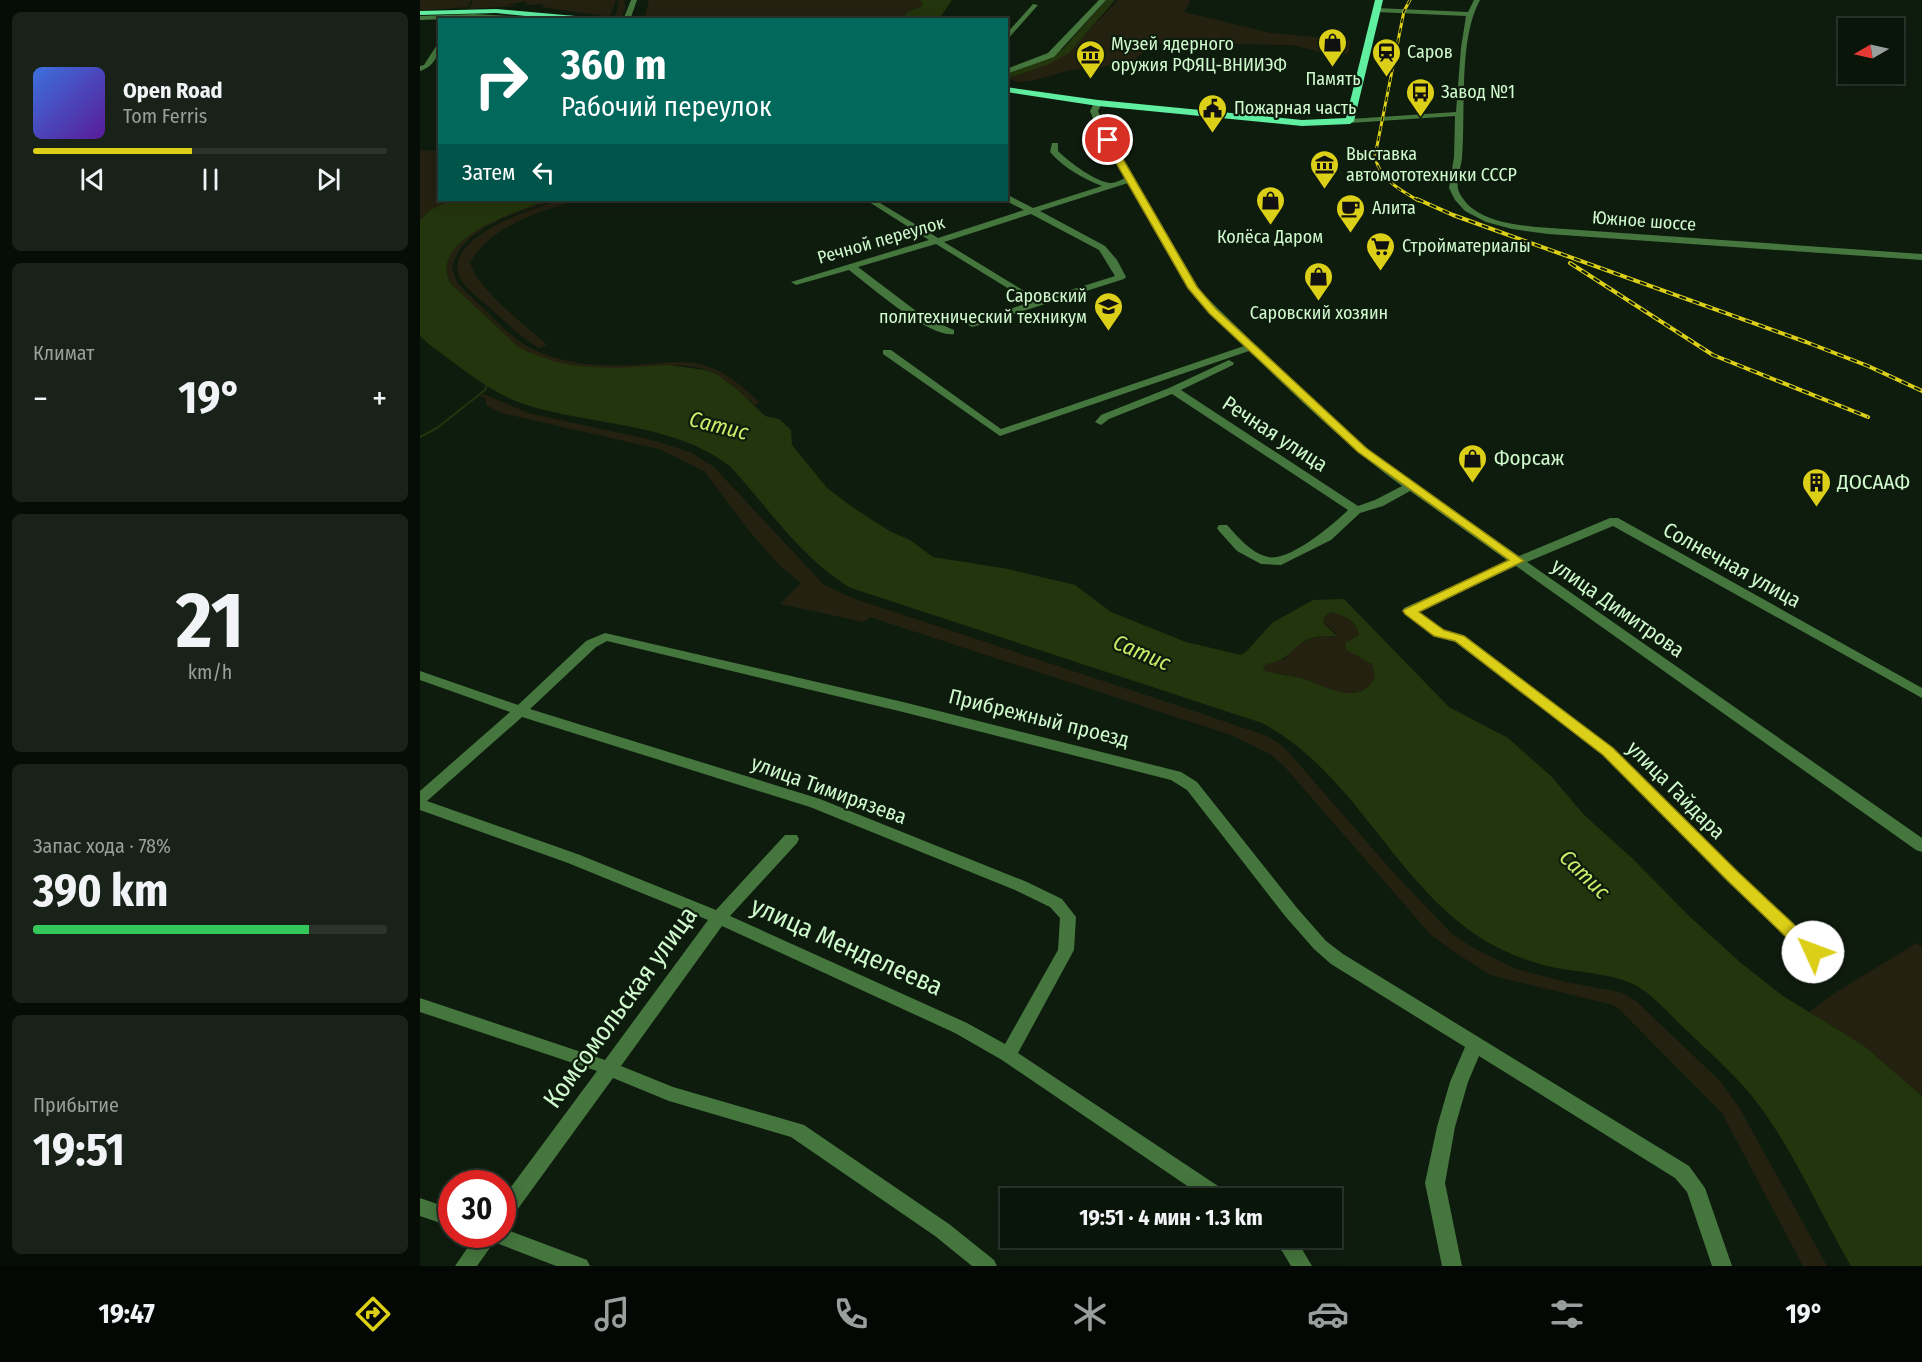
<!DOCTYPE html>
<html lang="ru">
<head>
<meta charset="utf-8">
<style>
  body { margin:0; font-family:"Fira Sans Condensed",sans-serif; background:#182218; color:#f1f3f6; height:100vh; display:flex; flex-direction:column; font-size:22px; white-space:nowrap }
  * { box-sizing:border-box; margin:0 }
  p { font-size:20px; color:#999f9c }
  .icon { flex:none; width:33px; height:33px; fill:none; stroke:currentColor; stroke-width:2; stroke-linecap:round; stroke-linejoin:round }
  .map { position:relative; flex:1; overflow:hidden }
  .sheet { display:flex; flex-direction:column; gap:12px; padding:12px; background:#060c06; width:420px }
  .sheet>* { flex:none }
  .top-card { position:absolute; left:18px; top:18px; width:570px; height:183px; border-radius:0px; box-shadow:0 3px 15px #0003,0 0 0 2px #2a342b; background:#00695c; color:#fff; overflow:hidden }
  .needle { width:39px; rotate:261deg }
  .controls { position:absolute; left:1418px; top:18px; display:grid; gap:12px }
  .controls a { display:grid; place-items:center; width:66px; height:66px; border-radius:0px; background:#0a150a; box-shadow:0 3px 15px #0003,0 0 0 2px #2a342b; font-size:30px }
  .speed { position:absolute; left:18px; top:1170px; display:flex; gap:12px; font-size:30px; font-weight:700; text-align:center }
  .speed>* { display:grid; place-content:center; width:78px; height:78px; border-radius:50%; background:#0a150a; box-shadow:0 3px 15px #0003,0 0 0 2px #2a342b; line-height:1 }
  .speed .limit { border:9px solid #d22; background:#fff; color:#111 }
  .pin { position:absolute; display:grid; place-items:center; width:51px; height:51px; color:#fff; margin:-26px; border:3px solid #fff; border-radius:50%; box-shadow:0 2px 6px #0007 }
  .me { position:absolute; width:66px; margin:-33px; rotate:313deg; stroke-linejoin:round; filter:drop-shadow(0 0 4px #0008) }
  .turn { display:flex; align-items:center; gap:21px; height:126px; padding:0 24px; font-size:27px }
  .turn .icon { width:78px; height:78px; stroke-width:2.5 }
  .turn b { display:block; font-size:42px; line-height:51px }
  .then { display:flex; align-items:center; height:57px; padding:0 24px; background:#0003; gap:12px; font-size:22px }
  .big { font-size:45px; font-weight:700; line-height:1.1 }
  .sheet .card { flex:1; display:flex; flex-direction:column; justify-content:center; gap:9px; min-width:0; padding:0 21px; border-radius:9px; background:#182218 }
  .sheet .dial { align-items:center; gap:0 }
  .dial b { font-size:78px; line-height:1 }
  .song { display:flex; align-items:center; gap:18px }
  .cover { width:72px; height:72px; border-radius:9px; background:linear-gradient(135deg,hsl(220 70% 55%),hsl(270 70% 35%)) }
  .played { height:6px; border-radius:3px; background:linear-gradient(90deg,#dccf17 45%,#2a342b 45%) }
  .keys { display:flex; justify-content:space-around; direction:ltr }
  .heat { display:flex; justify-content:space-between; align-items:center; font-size:33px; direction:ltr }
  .charge { height:9px; border-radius:4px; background:linear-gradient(90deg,#34c759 78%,#2a342b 0) }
  .trip { position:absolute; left:580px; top:1188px; width:342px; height:60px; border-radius:0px; background:#0a150a; box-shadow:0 3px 15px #0003,0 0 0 2px #2a342b; font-weight:700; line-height:60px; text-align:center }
  .tab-bar { display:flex; height:96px; justify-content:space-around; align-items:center; background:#040804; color:#999f9c }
  .tab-bar .icon { width:42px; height:42px }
  .tab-bar .on { color:#dccf17 }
  .tab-bar b { font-size:27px; color:#f1f3f6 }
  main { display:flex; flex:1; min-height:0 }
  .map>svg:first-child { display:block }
  .green { fill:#252111 }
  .water { fill:#23350d; fill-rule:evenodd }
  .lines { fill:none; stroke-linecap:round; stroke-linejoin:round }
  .stream { stroke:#23350d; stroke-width:2 }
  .river { fill:#23350d; fill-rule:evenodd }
  .minor { fill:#45763d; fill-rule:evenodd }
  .major { fill:#60eea1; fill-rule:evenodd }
  .rail-far1-casing { stroke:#dccf17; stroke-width:3 }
  .rail-casing { stroke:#dccf17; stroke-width:4 }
  .rail-far1 { stroke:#0e1c0e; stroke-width:1.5; stroke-dasharray:5; stroke-linecap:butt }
  .rail { stroke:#0e1c0e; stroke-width:2; stroke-dasharray:7; stroke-linecap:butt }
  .route { fill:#dccf17; stroke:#8f870f; stroke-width:1.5 }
  .labels { text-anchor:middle; stroke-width:4.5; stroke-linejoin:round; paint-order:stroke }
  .far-poi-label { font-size:18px; fill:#d0face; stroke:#0e1c0e; text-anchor:start }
  .far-street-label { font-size:18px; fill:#d0face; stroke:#0e1c0e }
  .street-label { font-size:21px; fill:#d0face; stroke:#0e1c0e }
  .poi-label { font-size:21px; fill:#d0face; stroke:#0e1c0e; text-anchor:start }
  .water-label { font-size:22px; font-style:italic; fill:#c7ef67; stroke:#0e1c0e }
  .near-street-label { font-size:26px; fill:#d0face; stroke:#0e1c0e }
</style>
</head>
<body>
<main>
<section class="sheet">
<div class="card">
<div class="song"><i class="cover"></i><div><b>Open Road</b><p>Tom Ferris</p></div></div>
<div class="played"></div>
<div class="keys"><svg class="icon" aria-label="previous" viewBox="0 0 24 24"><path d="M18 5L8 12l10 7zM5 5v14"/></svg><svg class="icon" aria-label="pause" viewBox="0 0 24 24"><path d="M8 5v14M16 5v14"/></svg><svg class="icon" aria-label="next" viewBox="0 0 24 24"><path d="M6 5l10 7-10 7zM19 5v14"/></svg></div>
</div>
<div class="card"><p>Климат</p>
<div class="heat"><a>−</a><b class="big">19°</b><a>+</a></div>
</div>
<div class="card dial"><b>21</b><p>km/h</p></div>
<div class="card"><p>Запас хода · 78%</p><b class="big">390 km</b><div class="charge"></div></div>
<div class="card"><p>Прибытие</p><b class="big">19:51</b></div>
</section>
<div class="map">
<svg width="1502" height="1266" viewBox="0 0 1502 1266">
  <rect width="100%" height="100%" fill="#0e1c0e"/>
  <!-- green -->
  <path class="green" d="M0 0H51L48 7 0 11Z
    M53 0H196L190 16 196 15 199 0H205L204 5H206L203 15 197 18 121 7 124 6 122 4 107 5 105 1 87 5 97 6 49 9Z
    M229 0H499L504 3 501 7 487 12 483 19 224 20Z
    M698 0H771L764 12 851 33 930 40 929 53 916 56 872 45 735 43 709 64 651 70 611 81 598 82 587 78 645 55Z
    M0 150 19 151 20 200H31L12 209 0 220Z
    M128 200H135C100 212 41 226 32 268L37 282 45 291C68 311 91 341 119 352 149 365 182 366 214 365 237 364 261 359 283 365 306 371 323 387 340 403L335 405C320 392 304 377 286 370 263 362 237 366 213 368 179 370 141 368 109 353 85 341 50 304 30 283 8 238 98 210 128 200Z
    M141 200H158C117 213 74 224 50 262 57 289 105 325 127 345L119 348C100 337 85 321 69 307 59 298 41 286 38 273 30 234 114 208 141 200Z
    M64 394 108 413 232 440 270 452 294 467 404 585 435 599 768 709 847 736 863 746 973 872 1032 934 1055 949 1096 969 1146 982 1200 992 1216 1001 1300 1081 1320 1109 1407 1266H1383L1302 1113 1199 1009 1193 1005 1070 975 1036 953 1011 935 864 766 850 754 811 735 450 617 444 622 360 604 381 583 360 566 331 533 284 471 239 449 81 413 66 405V399L59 396Z
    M910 612C923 614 937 621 939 635L925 643 926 649 952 664 955 677C940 708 906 686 884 679 870 675 856 675 842 670L845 664 865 659 874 648 890 639 899 636 914 637 916 633 903 623V617Z
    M1497 943 1502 947V1096L1443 1045 1389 1012 1413 994Z"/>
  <!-- water -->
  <path class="water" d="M499 0H532L519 19H483L487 12 501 7 503 3Z
    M31 200H128C98 211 8 238 30 283L97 346 108 352 136 362 157 366 196 368 249 365 285 370 298 375 319 391 345 416 359 419 371 430 372 445 407 488 435 509 471 532 490 540 513 557 588 569 655 585 691 612 766 642 821 655 826 652 852 623 893 600 924 599 1029 707 1088 738 1131 776 1164 815 1213 859 1269 916 1321 963 1363 996 1443 1045 1502 1096V1266H1431C1400 1213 1376 1155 1339 1105 1317 1076 1289 1052 1263 1027 1248 1013 1231 992 1211 983 1191 975 1171 973 1149 970 1107 964 1068 947 1035 919 965 860 925 767 842 723L431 588C382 559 348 508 311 467 254 422 173 426 107 405 73 395 39 366 10 345L0 336V220L12 209ZM910 612C923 614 937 621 939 635L925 643 926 650 952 664 955 677C940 708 906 686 884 679 870 675 856 675 843 670L845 664C871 661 868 649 889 639 899 635 908 637 917 636L903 623 904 617Z"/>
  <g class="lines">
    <!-- stream -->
    <path class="stream" d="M0 437 17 428 65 390 67 385"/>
    <!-- river -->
    <path class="river" d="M686 0H695L649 53 629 64 586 79V72L623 60 643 49Z"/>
    <!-- minor -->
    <path class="minor" d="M211 0H217L210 20H203Z
      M679 0H686L634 57 586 74V69L628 53Z
      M1054 0H1060C1038 39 1046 113 1042 158 1041 169 1034 183 1040 194 1054 220 1090 224 1116 227L1502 254V260L1128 234 1092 229 1066 222 1045 211 1035 200 1029 188 1034 157 1035 116 930 123 926 121 930 119 1036 112 1041 48 1046 16 956 12 953 10 956 8 1048 12Z
      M613 4 618 5 586 41V34Z
      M54 14 129 18 132 20 54 18 0 20V16Z
      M20 40C20 54 14 67 0 71V66L4 65Z
      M675 101 682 103 678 111 687 133 781 292 887 395 962 461 1099 556 1190 518H1198L1502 688V698L1193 526 1107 562 1502 838V852L1496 850 1096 566 998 612 1024 630 1045 636 1193 748 1318 872 1399 947 1401 952 1399 957 1393 958 1387 957 1306 880 1183 754 1035 642 1014 636 982 611 984 608 1088 561 990 491 963 506 940 513 911 540 861 565 841 564 817 551 799 531 797 528 799 525H807C819 538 831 553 848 557 869 562 914 524 928 510L752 394 689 419 681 425 675 422 681 415 749 388 809 360 814 363 813 365 761 390 938 506 955 500 982 486C927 446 878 398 829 351L580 436 463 354V350H471L581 429 824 346 774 296 708 183 620 211 685 246 697 260 706 277 704 279 556 326 552 327 547 324 610 302 516 244 438 267 504 317 534 330V334C509 338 450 286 429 270L376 285 371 282 509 240 446 200H455L518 238 604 210 584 200H586V194L613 208 682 186C662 178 644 168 630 152L632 143H638V151C649 162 677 183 691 183 695 183 701 180 705 178L679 133 670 111ZM611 214 679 250 695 276 619 300 524 242Z
      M185 633 483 702 761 772 777 782 877 908 906 941 923 954 1269 1166 1285 1188 1312 1266H1292L1267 1192 1255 1178 1059 1056 1048 1082 1035 1127 1025 1183 1042 1266H1022L1005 1183 1017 1127 1030 1082 1045 1047 911 964 894 949 865 916 767 790 751 780 483 712 187 641 176 647 110 709 400 799 607 882 642 899 656 917 654 950 598 1053 807 1192 810 1198H785L582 1060 535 1033 302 926 201 1066 253 1087 384 1125 529 1224 574 1260 577 1266H552L515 1236 371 1137 249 1101 193 1078 89 1221 82 1223V1199L177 1071 0 1012V998L185 1060 288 920 148 863 0 810V791L90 712 0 680V671L98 705 166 641ZM102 717 390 807 595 890 630 907 640 918 638 950 585 1044 547 1023 310 916 377 843 379 839 377 835H365L296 910 160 855 7 801Z
      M0 1198 32 1209V1227L0 1216Z
      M82 1228 167 1260 170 1266H136L74 1242 57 1266H35L57 1234H82Z
      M848 1238 876 1239 892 1266H871L862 1251 851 1244Z"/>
    <!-- major -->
    <path class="major" d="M955 0H963L934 121 930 124 882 126 678 106 586 92V87L678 100 882 120 926 118Z
      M76 9 178 18 182 20H146L76 13 0 15V11Z"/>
    <defs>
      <path id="rail-far1" d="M990 0 984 11 955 156C959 179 980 190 999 201"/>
      <path id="rail" d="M997 199 1033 215 1386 342 1448 366 1502 391
        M1150 263 1293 355 1448 417"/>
    </defs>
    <!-- rail-far1 casing -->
    <use href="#rail-far1" class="rail-far1-casing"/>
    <!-- rail casing -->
    <use href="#rail" class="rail-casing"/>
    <!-- rail-far1 -->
    <use href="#rail-far1" class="rail-far1"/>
    <!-- rail -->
    <use href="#rail" class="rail"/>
  </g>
  <!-- route -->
  <path class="route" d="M685 138 692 140 777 287 796 309 946 448 1104 561 999 612 1024 630 1044 636 1193 748 1318 872 1399 948 1402 952 1399 957 1393 959 1387 957 1307 880 1183 755 1035 641 1014 636 985 614 983 611 985 609 1089 560 938 452 789 313 768 288 683 140Z"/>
  <!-- icons -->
  <defs>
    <symbol id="shop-pin" viewBox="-11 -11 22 30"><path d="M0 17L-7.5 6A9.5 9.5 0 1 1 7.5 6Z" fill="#dccf17" stroke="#0e1c0e"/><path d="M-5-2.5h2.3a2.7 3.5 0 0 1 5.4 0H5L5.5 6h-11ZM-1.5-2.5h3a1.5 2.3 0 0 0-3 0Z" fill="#111"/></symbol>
    <symbol id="station-pin" viewBox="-11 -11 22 30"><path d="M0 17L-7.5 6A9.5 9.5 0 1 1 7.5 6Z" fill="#dccf17" stroke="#0e1c0e"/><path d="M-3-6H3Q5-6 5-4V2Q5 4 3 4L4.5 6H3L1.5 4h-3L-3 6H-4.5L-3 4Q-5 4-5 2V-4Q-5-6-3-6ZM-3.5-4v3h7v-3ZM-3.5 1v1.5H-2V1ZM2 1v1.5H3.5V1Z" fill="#111"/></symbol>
    <symbol id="museum-pin" viewBox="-11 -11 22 30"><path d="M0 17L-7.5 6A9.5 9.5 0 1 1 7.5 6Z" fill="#dccf17" stroke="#0e1c0e"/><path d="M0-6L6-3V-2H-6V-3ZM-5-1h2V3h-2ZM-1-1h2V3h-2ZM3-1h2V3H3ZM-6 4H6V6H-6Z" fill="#111"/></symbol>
    <symbol id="bus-pin" viewBox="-11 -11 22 30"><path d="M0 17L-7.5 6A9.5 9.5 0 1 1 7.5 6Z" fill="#dccf17" stroke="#0e1c0e"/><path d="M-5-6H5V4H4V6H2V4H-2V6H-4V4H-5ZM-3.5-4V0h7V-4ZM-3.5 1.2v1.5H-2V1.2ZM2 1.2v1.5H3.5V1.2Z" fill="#111"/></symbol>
    <symbol id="civic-pin" viewBox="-11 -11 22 30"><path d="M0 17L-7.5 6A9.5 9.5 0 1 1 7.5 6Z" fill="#dccf17" stroke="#0e1c0e"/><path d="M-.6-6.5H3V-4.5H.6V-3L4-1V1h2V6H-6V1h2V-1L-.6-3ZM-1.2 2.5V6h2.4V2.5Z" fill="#111"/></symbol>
    <symbol id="cafe-pin" viewBox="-11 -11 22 30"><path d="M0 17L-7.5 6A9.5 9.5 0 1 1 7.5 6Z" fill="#dccf17" stroke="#0e1c0e"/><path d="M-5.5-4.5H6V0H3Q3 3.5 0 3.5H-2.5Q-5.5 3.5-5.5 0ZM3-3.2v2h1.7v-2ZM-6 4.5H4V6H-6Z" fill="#111"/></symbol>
    <symbol id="supermarket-pin" viewBox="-11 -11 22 30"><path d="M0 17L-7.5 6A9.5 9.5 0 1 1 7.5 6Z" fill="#dccf17" stroke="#0e1c0e"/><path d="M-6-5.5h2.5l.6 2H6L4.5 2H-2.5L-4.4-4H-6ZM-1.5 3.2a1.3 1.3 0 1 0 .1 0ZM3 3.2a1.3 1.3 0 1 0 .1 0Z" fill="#111"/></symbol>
    <symbol id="university-pin" viewBox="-11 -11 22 30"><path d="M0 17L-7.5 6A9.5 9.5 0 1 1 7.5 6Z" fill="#dccf17" stroke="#0e1c0e"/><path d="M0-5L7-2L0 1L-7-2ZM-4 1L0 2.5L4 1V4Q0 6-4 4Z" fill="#111"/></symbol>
    <symbol id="building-pin" viewBox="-11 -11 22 30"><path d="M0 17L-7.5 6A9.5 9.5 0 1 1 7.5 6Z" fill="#dccf17" stroke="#0e1c0e"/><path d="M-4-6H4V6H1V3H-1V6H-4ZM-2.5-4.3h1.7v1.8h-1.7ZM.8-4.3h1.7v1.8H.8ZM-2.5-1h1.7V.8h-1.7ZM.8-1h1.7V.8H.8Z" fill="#111"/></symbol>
  </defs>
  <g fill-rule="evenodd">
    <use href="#shop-pin" x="896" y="26" width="33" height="45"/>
    <use href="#station-pin" x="950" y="36" width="33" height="45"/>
    <use href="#museum-pin" x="654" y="38" width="33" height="45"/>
    <use href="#bus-pin" x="984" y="76" width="33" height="45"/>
    <use href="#civic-pin" x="776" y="92" width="33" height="45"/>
    <use href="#museum-pin" x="888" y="148" width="33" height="45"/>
    <use href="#shop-pin" x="834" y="184" width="33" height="45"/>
    <use href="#cafe-pin" x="914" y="192" width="33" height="45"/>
    <use href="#supermarket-pin" x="944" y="230" width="33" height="45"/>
    <use href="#shop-pin" x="882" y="260" width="33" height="45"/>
    <use href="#university-pin" x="672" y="290" width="33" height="45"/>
    <use href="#shop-pin" x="1036" y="442" width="33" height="45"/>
    <use href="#building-pin" x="1380" y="466" width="33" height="45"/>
  </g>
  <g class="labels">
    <!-- far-poi labels -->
    <g class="far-poi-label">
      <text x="691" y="50">Музей ядерного<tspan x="691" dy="21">оружия РФЯЦ-ВНИИЭФ</tspan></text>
      <text x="987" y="58">Саров</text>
      <text x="913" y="85" text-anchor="middle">Память</text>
      <text x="1021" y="98">Завод №1</text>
      <text x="814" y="114">Пожарная часть</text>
      <text x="926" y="160">Выставка<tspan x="926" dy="21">автомототехники СССР</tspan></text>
      <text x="952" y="214">Алита</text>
      <text x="850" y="243" text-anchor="middle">Колёса Даром</text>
      <text x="982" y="252">Стройматериалы</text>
      <text x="667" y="302" text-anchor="end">Саровский<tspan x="667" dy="21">политехнический техникум</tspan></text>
      <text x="899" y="319" text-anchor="middle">Саровский хозяин</text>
    </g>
    <!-- far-street labels -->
    <g class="far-street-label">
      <text transform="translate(1224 221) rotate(4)" y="6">Южное шоссе</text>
      <text transform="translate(461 240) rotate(-16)" y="6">Речной переулок</text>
    </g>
    <!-- street labels -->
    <g class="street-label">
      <text transform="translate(855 434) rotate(33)" y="7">Речная улица</text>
      <text transform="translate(1312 565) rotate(29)" y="7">Солнечная улица</text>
      <text transform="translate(1198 608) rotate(35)" y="7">улица Димитрова</text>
      <text transform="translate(619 718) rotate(14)" y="7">Прибрежный проезд</text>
      <text transform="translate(409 790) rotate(20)" y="7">улица Тимирязева</text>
      <text transform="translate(1256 790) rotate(45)" y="7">улица Гайдара</text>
    </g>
    <!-- poi labels -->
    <g class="poi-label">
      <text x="1074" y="465">Форсаж</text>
      <text x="1417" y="489">ДОСААФ</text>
    </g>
    <!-- water labels -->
    <g class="water-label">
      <text transform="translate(299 425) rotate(14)" y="8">Сатис</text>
      <text transform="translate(722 652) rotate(23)" y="8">Сатис</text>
      <text transform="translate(1165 874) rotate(44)" y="8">Сатис</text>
    </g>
    <!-- near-street labels -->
    <g class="near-street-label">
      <text transform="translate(427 946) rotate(24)" y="9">улица Менделеева</text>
      <text transform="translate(200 1007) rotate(-54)" y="9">Комсомольская улица</text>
    </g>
  </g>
</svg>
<div class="controls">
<a><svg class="needle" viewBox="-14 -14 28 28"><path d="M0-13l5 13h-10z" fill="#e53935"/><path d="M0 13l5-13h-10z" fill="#999f9c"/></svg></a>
</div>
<div class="speed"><div class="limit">30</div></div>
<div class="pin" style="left:688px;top:140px;background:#d93025"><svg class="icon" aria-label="arrive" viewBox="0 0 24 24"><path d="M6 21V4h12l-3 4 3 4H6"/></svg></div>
<svg class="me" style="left:1393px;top:952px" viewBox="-20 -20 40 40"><circle r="19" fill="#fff"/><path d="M0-13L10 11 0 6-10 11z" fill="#dccf17"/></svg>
<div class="trip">19:51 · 4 мин · 1.3 km</div>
<div class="top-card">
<div class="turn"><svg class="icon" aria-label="right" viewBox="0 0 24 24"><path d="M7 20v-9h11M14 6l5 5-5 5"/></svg><div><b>360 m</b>Рабочий переулок</div></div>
<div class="then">Затем<svg class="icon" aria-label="left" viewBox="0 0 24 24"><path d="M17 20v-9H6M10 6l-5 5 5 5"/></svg></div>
</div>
</div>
</main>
<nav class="tab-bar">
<b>19:47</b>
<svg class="icon on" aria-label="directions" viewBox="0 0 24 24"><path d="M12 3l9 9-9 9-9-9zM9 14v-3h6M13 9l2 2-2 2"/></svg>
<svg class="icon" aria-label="music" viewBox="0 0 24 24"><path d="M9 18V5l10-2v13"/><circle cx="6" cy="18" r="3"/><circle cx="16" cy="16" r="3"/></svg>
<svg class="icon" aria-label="phone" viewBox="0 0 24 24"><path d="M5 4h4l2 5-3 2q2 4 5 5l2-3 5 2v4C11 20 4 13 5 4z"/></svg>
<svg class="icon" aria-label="climate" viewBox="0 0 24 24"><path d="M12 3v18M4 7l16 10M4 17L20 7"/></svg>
<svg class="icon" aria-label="car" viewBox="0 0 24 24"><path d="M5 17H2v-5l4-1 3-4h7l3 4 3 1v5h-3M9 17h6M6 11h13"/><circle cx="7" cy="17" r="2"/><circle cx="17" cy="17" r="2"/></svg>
<svg class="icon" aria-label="filters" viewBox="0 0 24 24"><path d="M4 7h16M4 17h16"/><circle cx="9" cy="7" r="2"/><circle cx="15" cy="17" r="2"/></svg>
<b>19°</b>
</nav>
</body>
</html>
